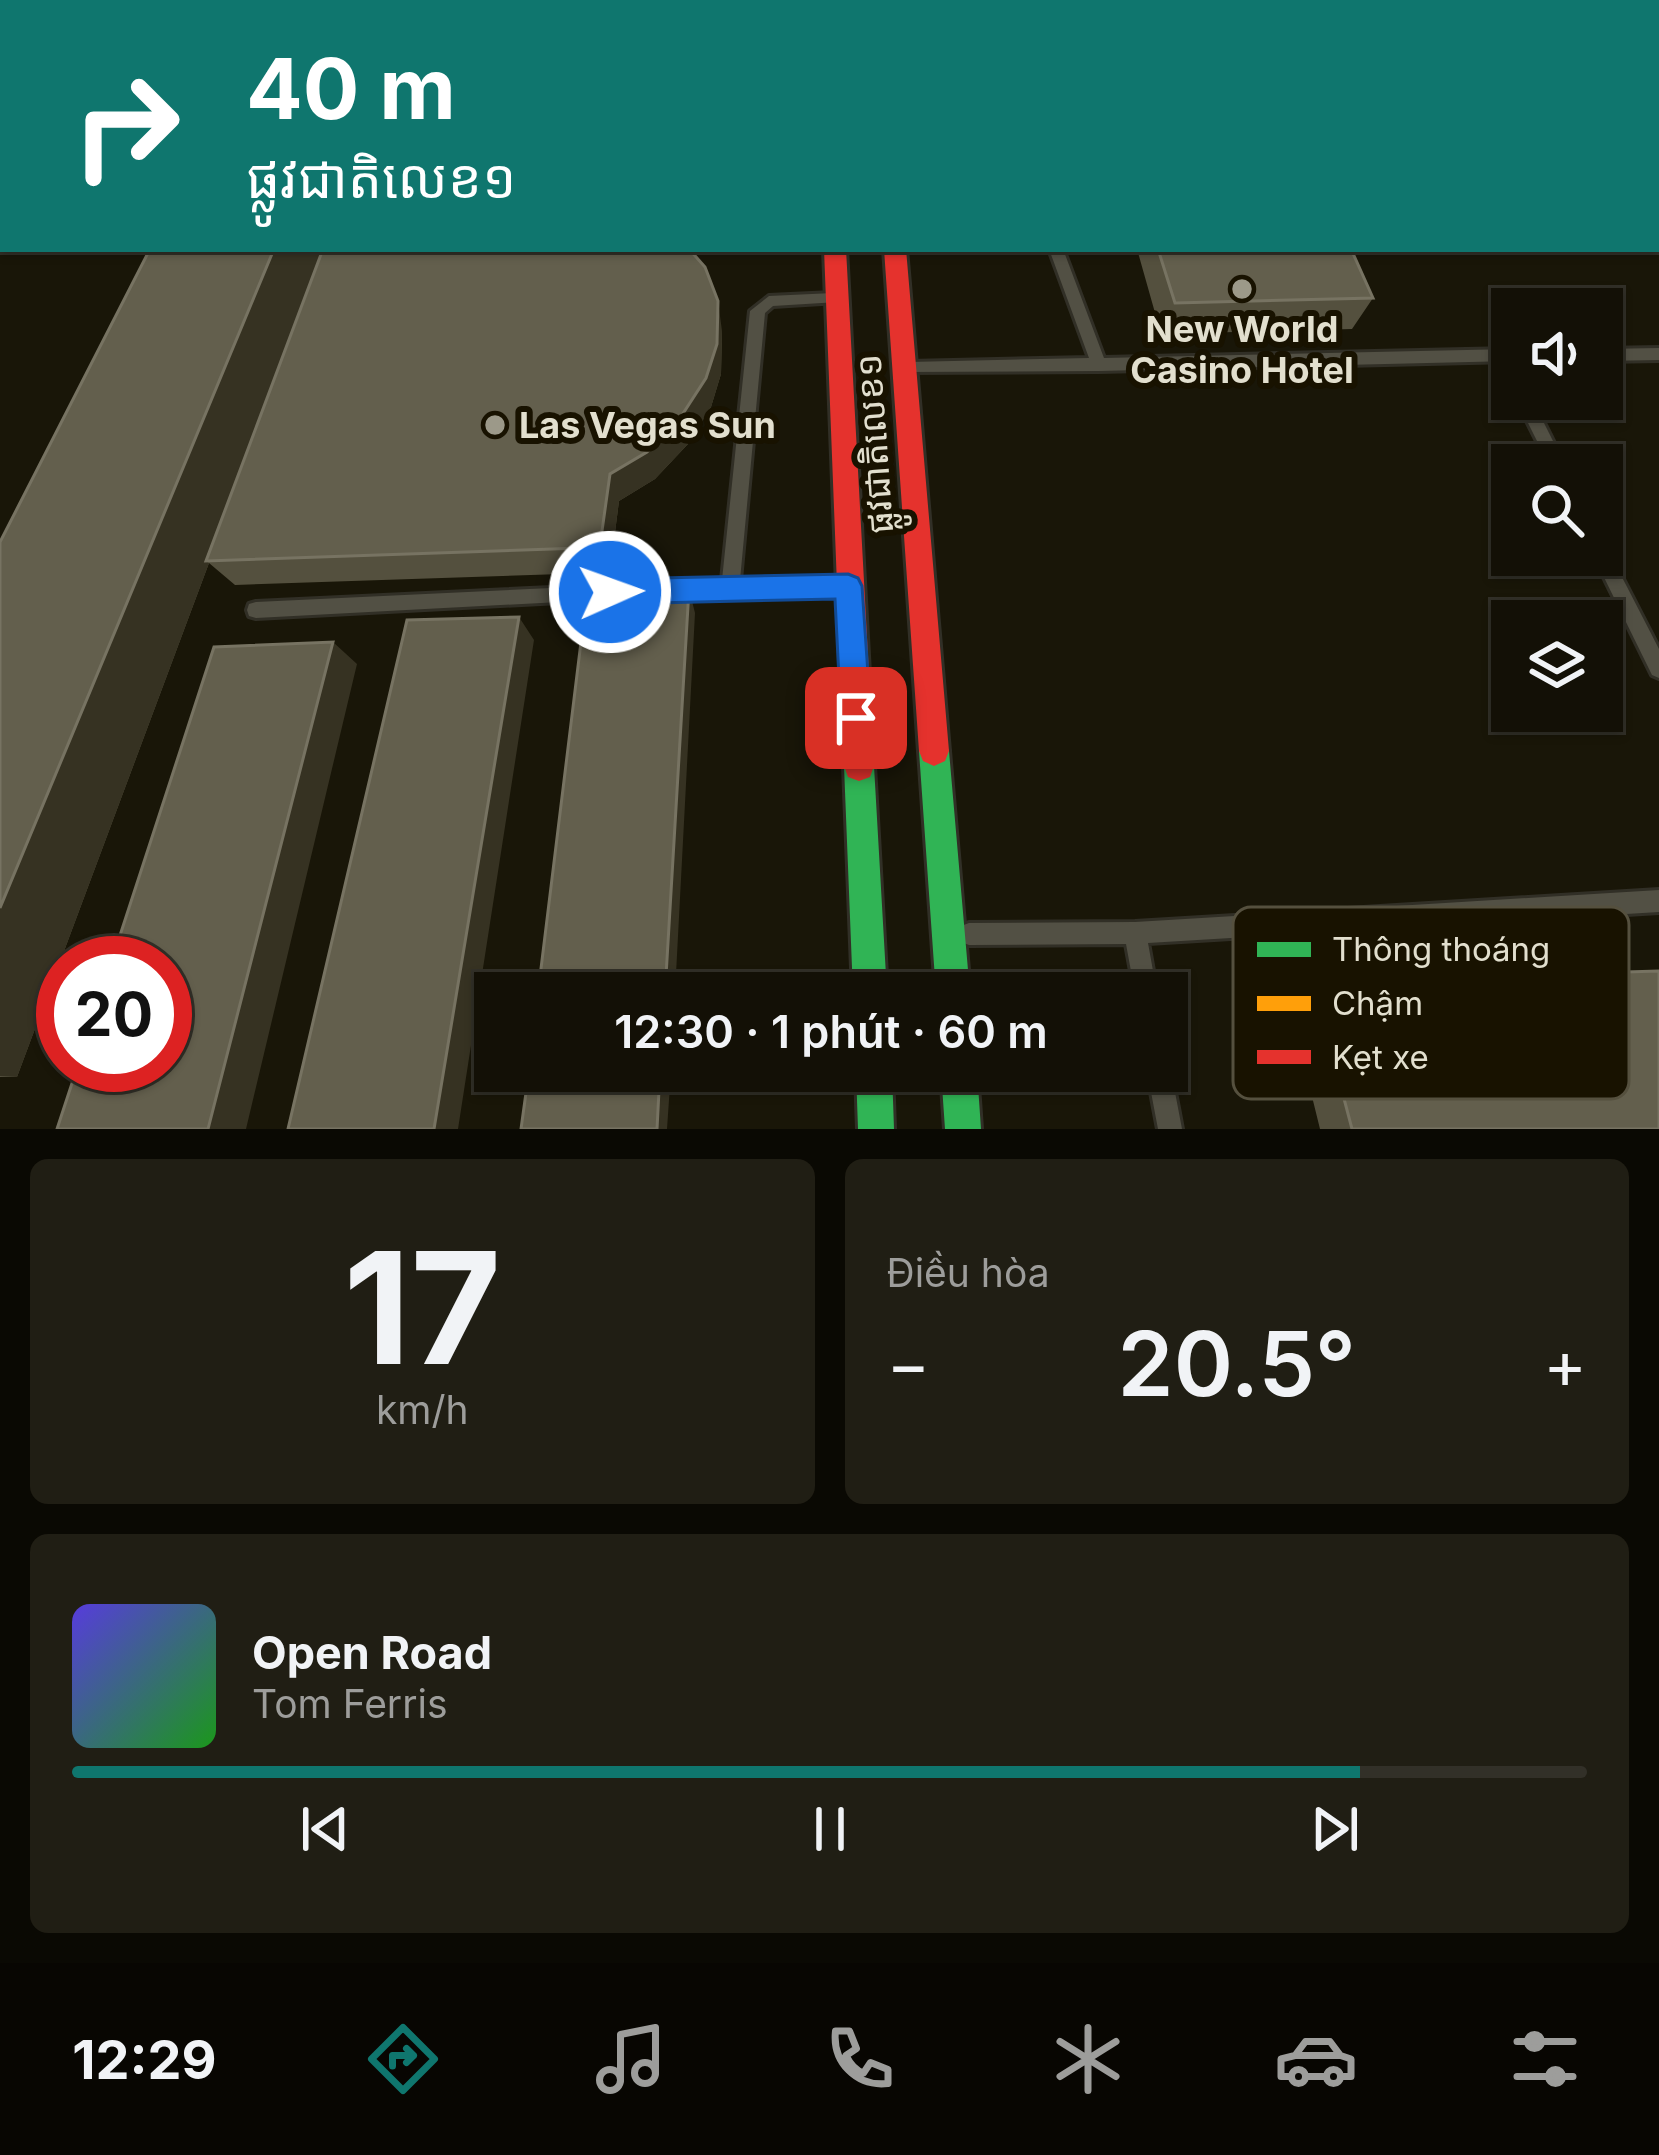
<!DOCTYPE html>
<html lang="vi">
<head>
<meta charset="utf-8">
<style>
  body { margin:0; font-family:Inter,"Noto Sans Khmer",sans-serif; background:#201e14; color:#f1f3f6; height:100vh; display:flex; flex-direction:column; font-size:45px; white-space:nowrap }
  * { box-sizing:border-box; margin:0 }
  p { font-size:39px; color:#9d9d9b }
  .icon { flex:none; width:66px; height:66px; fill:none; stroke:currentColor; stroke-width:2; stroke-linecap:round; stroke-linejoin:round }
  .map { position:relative; height:1129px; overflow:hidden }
  .sheet { display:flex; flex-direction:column; gap:30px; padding:30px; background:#0a0903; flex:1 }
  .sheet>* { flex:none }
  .hud { position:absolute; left:0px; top:0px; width:1659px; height:252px; box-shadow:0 3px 9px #0004,0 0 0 3px #323028; background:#0f766e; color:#fff; overflow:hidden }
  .controls { position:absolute; left:1491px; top:288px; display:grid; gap:24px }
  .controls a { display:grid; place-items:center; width:132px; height:132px; border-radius:0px; background:#131006; box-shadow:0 3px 9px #0004,0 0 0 3px #323028; font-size:60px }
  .speed { position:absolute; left:36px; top:936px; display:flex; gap:24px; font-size:60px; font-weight:700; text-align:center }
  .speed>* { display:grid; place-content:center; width:156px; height:156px; border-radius:50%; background:#131006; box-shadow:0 3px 9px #0004,0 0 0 3px #323028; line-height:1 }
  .speed .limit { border:18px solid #d22; background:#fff; color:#111 }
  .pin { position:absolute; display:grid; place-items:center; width:102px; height:102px; color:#fff; margin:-51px; border-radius:24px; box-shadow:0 6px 18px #0006 }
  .me { position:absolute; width:132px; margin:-66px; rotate:88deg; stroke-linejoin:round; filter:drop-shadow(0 0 9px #0008) }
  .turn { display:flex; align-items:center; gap:42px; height:252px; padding:0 48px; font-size:54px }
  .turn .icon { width:156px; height:156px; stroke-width:2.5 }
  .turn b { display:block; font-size:84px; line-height:102px }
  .big { font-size:90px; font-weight:600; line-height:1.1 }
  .sheet .widget { flex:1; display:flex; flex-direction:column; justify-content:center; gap:18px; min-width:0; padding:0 42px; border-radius:18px; background:#201e14 }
  .sheet .dial { align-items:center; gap:0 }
  .dial b { font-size:156px; line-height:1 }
  .song { display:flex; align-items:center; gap:36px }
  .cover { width:144px; height:144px; border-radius:18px; background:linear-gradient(135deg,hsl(250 70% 55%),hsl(120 70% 35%)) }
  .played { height:12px; border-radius:6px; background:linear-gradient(90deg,#0f766e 85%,#323028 85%) }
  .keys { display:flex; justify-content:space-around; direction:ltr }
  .heat { display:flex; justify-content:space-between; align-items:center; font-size:66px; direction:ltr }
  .sheet .tiles { flex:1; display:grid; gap:30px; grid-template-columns:1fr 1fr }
  .widget:last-child { grid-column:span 2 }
  .trip { position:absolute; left:474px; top:972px; width:714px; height:120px; border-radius:0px; background:#131006; box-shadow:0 3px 9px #0004,0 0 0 3px #323028; font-weight:600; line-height:120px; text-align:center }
  .tab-bar { display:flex; height:192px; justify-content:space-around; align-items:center; background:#080602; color:#9d9d9b }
  .tab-bar .icon { width:84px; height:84px }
  .tab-bar .current { color:#0f766e }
  .tab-bar b { font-size:54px; color:#f1f3f6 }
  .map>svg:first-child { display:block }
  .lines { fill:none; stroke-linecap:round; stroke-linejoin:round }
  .lane-casing { stroke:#312f26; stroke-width:6 }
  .fast-casing { stroke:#312f26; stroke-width:6 }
  .slow-casing { stroke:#312f26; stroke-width:6 }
  .jam-casing { stroke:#312f26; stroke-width:6 }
  .lane { fill:#525044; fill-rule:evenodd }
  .fast { fill:#30b455; fill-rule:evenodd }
  .slow { fill:#ff9f0a; fill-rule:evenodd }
  .jam { fill:#e5322d; fill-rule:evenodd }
  .wall { fill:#54503e }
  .shaded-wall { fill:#363222 }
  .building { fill:#635f4d; stroke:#777362; stroke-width:3 }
  .route { fill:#1a73e8; stroke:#114b97; stroke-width:3 }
  .poi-dot { fill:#9c9989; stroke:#181200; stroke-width:4.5 }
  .labels { text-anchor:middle; stroke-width:12; stroke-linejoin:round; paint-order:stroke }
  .poi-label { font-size:36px; font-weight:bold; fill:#e2dfce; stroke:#181200 }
  .street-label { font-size:36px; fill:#e2dfce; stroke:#181200 }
  .key { fill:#181200; stroke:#55503e; stroke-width:3 }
  .key-label { font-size:33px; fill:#e2dfce }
</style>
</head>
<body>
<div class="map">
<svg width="1659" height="1129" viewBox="0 0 1659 1129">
  <rect width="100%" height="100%" fill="#191608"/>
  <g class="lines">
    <defs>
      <path id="lane" d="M0 2 7 3H3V8H0Z
        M0 168H3V177H0Z
        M1049 249H1063L1104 358 1512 349V361L1099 371 903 372 901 368 909 362 1089 358Z
        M833 293 838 294V302L773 306 765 313 740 580 838 578 844 580 847 586 844 592 654 597 256 618 249 616 247 610 249 604 256 602 722 580 750 311 769 296Z
        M1659 348V360L1602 361V349Z
        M1516 399H1532L1565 465H1549Z
        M1602 547 1608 550 1659 649V678L1652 675 1593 555H1602Z
        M1659 890V912L1148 943 1157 993H1135L1126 944 969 945 961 942 958 934 961 926 969 923 1135 922Z
        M1167 1062 1171 1071 1182 1129H1158L1147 1071H1167Z"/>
      <path id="fast" d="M934 736 945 741 949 751 970 993H936L919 751 923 741Z
        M859 751 870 755 874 766 887 993H853L844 766 848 755Z
        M856 1071H892L894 1129H858Z
        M941 1071H977L981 1129H945Z"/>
      <path id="slow" d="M859 0H877V3H859Z"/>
      <path id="jam" d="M824 249H846L874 766 870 777 859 781 848 777 844 766Z
        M884 249H906L949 751 945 761 934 766 923 761 919 751Z"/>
    </defs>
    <!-- lane casing -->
    <use href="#lane" class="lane-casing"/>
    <!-- fast casing -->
    <use href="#fast" class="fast-casing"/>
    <!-- slow casing -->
    <use href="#slow" class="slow-casing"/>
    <!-- jam casing -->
    <use href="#jam" class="jam-casing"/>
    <!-- lane -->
    <use href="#lane" class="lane"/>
    <!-- fast -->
    <use href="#fast" class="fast"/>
    <!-- slow -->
    <use href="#slow" class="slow"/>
    <!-- jam -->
    <use href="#jam" class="jam"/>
  </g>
  <!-- wall -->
  <path class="wall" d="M36 0H481L497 3H59Z
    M1375 0H1497L1498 3H1376Z
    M0 16 3 17V160L0 159Z
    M1137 249H1351L1373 298 1352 329 1161 334Z
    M722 331 721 374 711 407 688 444 655 479 619 501 612 556 593 573 235 585 209 563 17 1077H0V542Z
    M1313 981 1659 1129H1320L1285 987Z"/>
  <!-- shaded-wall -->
  <path class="shaded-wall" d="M274 249H326L206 561 209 563 17 1077 0 1076V908Z
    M718 301 722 331 721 374 711 407 688 444 655 479 619 501 612 556 593 573 582 548 610 474Z
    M689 589 695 613 675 993H665Z
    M519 617 534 640 458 1129H434Z
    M333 642 357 664 246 1129H208Z
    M660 1071H671L667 1129H657Z"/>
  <!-- building -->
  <path class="building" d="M272 0H481L497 3H296Z
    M1039 0H1328L1329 3H1039Z
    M1406 0H1497L1498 3H1407Z
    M0 16 3 17V51L0 50Z
    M0 73H3V132H0Z
    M150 249H274L0 908V542Z
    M323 249H689L705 267 718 301 717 344 706 378 682 415 647 452 610 474 602 531 582 548 206 561Z
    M1158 249H1351L1373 298 1175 303Z
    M689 589 665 993H538L587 593Z
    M519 617 434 1129H288L407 620Z
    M333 642 208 1129H57L78 1065H165V963H111L214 647Z
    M1659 971V1129H1352L1313 981Z
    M529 1071H660L657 1129H521Z"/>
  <!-- route -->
  <path class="route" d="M848 574 858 578 862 586 871 718 866 728 856 732 845 728 841 718 835 599 610 604 600 600 596 592 600 583 610 579Z"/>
  <!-- markers -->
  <g class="poi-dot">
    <circle cx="1242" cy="289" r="12"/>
    <circle cx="495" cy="425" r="12"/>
  </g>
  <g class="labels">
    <!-- poi labels -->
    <g class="poi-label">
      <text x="1242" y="342">New World<tspan x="1242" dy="41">Casino Hotel</tspan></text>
      <text x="519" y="438" text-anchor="start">Las Vegas Sun</text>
    </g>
    <!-- street labels -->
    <g class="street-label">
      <text transform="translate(874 444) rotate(-94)" y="13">ផ្លូវជាតិលេខ១</text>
    </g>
  </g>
  <!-- legend -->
  <rect x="1233" y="907" width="396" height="192" rx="18" class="key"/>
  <rect x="1257" y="942" width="54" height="15" fill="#30b455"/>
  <rect x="1257" y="996" width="54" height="15" fill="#ff9f0a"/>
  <rect x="1257" y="1050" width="54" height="14" fill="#e5322d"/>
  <g class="key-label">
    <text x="1332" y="961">Thông thoáng</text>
    <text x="1332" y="1015">Chậm</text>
    <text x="1332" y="1069">Kẹt xe</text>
  </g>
</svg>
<div class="controls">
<a><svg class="icon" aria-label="sound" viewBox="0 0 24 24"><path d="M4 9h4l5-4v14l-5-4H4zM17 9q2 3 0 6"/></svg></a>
<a><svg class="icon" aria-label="search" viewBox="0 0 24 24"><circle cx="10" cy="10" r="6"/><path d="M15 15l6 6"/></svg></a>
<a><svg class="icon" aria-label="layers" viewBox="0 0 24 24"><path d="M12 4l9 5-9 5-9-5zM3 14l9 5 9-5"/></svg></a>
</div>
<div class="speed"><div class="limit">20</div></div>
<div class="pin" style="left:856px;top:718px;background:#d93025"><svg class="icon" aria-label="arrive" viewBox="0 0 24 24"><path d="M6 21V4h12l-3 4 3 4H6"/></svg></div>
<svg class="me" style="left:610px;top:592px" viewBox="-20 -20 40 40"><circle r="17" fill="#1a73e8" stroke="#fff" stroke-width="3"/><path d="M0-11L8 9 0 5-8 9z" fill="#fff"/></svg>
<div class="trip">12:30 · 1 phút · 60 m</div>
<div class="hud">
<div class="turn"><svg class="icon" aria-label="right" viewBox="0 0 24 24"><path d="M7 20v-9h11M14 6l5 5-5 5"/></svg><div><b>40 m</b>ផ្លូវជាតិលេខ១</div></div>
</div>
</div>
<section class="sheet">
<div class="tiles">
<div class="widget dial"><b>17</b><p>km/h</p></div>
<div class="widget"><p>Điều hòa</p>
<div class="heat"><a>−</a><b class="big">20.5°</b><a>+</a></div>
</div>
<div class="widget">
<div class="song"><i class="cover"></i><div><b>Open Road</b><p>Tom Ferris</p></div></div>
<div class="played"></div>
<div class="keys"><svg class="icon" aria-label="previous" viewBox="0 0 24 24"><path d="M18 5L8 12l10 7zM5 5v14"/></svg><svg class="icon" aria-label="pause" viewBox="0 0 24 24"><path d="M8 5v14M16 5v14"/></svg><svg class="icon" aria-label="next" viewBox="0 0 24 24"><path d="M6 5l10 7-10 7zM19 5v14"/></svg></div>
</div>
</div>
</section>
<nav class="tab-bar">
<b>12:29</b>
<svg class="icon current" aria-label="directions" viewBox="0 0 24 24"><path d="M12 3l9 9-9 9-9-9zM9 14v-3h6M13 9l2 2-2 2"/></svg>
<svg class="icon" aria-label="music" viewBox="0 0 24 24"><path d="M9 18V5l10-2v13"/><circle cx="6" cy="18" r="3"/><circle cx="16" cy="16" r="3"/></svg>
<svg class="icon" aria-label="phone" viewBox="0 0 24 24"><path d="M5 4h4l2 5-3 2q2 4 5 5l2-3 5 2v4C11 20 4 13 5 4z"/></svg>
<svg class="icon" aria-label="climate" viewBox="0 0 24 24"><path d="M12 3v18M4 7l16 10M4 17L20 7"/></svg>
<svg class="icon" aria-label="car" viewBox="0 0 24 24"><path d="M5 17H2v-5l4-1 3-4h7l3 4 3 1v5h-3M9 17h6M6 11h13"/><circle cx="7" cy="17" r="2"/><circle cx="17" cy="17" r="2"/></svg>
<svg class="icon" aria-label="filters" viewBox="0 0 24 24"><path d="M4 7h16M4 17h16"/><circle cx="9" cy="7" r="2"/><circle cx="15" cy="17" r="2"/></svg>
</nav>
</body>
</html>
